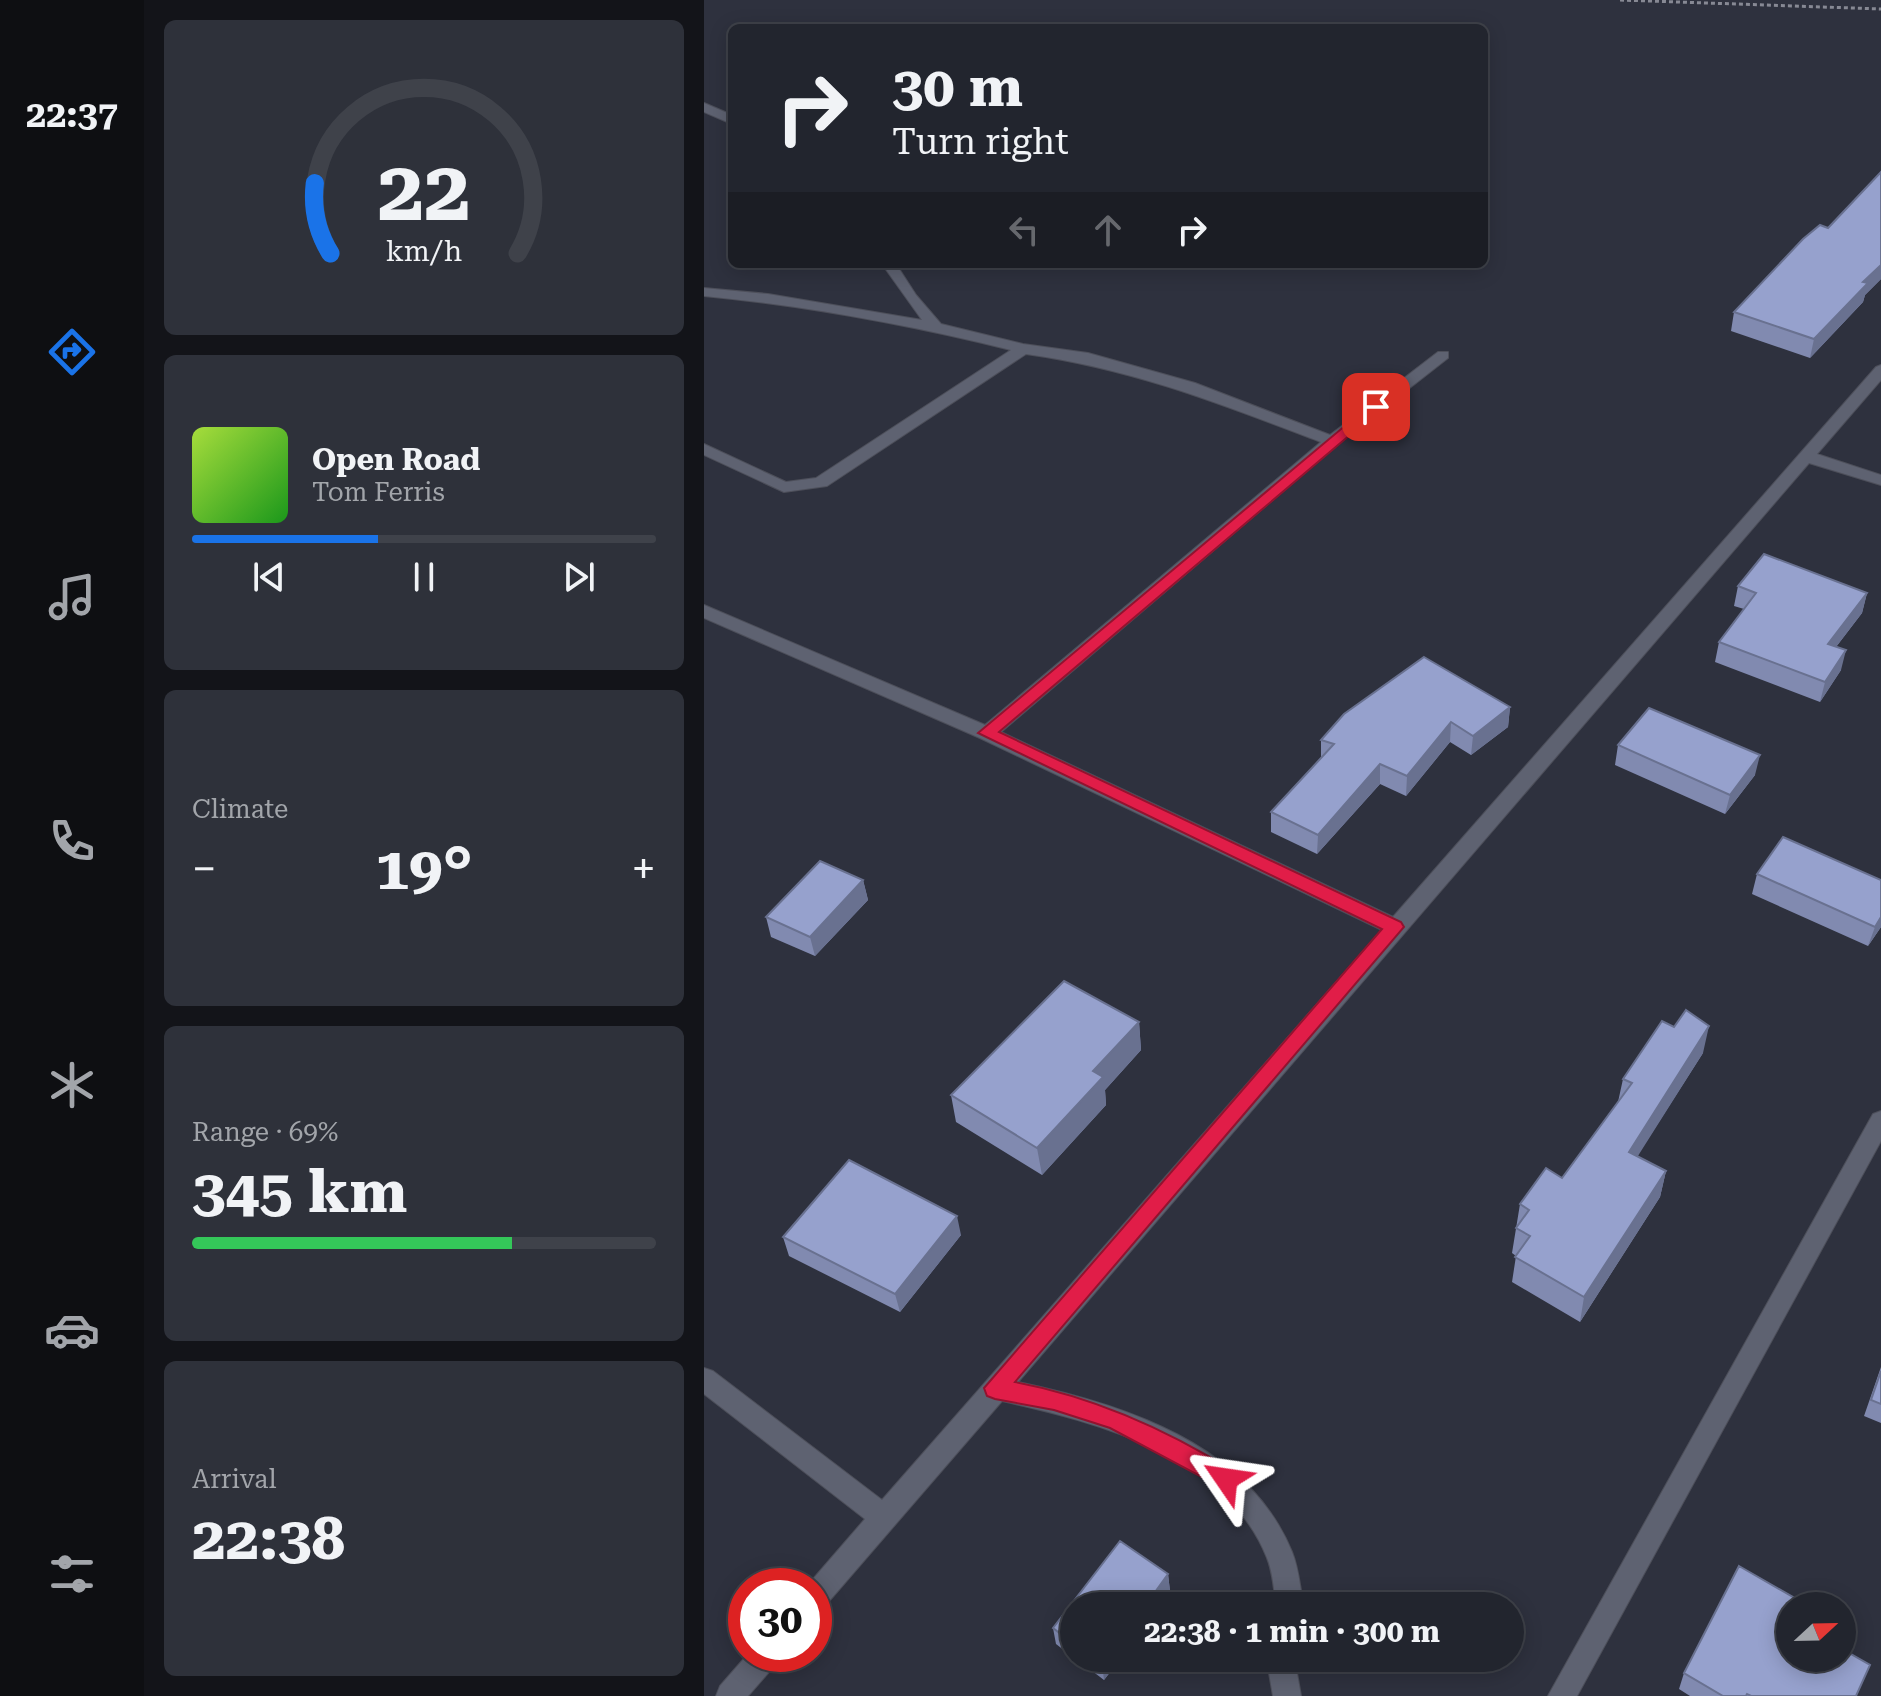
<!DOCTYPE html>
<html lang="en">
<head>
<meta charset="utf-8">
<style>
  body { margin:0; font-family:"Roboto Serif",serif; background:#2e313a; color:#f1f3f6; height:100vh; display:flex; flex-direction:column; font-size:30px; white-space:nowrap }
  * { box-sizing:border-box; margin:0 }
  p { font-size:26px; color:#a2a5aa }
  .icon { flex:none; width:44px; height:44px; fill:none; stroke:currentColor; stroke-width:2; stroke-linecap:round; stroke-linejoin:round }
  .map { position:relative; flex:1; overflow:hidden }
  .sheet { display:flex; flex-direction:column; gap:20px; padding:20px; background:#131419; width:560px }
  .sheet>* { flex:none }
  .top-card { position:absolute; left:24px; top:24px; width:760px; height:244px; border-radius:12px; box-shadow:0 4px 20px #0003,0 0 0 2px #3f424a; background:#22252e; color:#f1f3f6; overflow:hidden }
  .needle { width:52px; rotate:68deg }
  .controls { position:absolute; left:1072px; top:1592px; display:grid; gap:16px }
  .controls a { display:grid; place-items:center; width:80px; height:80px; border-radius:50%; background:#22252e; box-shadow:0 4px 20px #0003,0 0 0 2px #3f424a; font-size:40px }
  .speed { position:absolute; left:24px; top:1568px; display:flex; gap:16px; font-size:40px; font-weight:700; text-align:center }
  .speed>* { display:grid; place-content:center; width:104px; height:104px; border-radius:50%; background:#22252e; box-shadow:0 4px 20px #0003,0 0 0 2px #3f424a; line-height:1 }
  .speed .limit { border:12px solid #d22; background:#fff; color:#111 }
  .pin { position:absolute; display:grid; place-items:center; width:68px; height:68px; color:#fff; margin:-34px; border-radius:16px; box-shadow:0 4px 12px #0006 }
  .me { position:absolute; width:88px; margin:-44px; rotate:302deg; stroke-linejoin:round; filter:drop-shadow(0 0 6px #0008) }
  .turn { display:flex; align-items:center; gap:28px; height:168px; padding:0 32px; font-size:36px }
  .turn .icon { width:104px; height:104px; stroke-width:2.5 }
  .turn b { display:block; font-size:56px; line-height:68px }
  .lanes { display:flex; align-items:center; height:76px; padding:0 32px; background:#0003; justify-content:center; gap:40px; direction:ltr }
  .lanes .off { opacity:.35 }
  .big { font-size:60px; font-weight:700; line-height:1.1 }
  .sheet .card { flex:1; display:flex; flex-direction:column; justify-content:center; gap:12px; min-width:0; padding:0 28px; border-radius:12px; background:#2e313a }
  .sheet .dial { align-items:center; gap:0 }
  .dial svg { height:208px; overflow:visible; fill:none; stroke:#3f424a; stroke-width:7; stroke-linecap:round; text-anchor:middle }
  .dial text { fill:#f1f3f6; stroke:none }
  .song { display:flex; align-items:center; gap:24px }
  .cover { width:96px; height:96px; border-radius:12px; background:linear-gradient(135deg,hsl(80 70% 55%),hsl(120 70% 35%)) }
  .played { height:8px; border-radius:4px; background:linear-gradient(90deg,#1a73e8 40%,#3f424a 40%) }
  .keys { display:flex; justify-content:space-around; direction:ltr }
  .heat { display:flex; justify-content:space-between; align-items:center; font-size:44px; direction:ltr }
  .charge { height:12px; border-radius:6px; background:linear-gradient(90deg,#34c759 69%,#3f424a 0) }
  .trip { position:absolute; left:356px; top:1592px; width:464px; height:80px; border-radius:40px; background:#22252e; box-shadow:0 4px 20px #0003,0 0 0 2px #3f424a; font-weight:700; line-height:80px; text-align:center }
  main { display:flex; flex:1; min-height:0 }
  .tabs { display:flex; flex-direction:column; width:144px; justify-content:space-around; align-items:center; background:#0e0f12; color:#a2a5aa }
  .tabs .icon { width:56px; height:56px }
  .tabs .selected { color:#1a73e8 }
  .tabs b { font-size:36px; color:#f1f3f6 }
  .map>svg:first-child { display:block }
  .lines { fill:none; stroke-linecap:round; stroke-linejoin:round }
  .minor-casing { stroke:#4d4f5a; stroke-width:2 }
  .path { stroke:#878994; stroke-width:3; stroke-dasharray:4 3; stroke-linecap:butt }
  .minor { fill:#5e6271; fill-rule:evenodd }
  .wall { fill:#818ab0 }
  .shaded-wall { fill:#697190 }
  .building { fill:#96a1cd; stroke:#697190; stroke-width:2 }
  .route { fill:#e11d48; stroke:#92132f; stroke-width:2 }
</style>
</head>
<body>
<main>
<nav class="tabs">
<b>22:37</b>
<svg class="icon selected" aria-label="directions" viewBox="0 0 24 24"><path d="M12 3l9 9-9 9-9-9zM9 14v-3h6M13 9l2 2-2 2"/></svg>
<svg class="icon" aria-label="music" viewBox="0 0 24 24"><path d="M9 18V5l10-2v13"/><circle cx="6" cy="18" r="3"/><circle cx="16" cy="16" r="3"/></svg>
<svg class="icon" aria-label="phone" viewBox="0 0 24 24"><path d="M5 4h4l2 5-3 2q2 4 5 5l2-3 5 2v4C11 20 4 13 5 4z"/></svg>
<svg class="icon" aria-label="climate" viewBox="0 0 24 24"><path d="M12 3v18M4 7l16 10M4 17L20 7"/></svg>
<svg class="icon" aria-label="car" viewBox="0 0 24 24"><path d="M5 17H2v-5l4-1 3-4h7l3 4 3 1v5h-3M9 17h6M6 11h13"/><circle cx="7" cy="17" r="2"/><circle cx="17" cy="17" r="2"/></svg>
<svg class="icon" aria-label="filters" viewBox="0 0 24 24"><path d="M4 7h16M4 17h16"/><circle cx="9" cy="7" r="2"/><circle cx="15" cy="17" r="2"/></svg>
</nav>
<section class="sheet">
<div class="card dial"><svg viewBox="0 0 100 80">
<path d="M14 69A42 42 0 1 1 86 69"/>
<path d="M14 69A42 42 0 0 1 8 42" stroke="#1a73e8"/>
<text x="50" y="56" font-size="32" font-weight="700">22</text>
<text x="50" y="72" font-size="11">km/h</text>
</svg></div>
<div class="card">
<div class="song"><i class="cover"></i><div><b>Open Road</b><p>Tom Ferris</p></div></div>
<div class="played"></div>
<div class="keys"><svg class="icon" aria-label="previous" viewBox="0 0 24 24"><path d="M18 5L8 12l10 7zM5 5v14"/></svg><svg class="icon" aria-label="pause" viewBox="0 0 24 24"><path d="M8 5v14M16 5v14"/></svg><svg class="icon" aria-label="next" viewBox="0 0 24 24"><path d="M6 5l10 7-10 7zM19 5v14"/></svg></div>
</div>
<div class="card"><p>Climate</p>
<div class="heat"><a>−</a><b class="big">19°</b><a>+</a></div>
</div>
<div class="card"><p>Range · 69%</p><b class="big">345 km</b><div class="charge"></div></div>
<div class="card"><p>Arrival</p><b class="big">22:38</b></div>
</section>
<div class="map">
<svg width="1177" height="1696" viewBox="0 0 1177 1696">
  <rect width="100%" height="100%" fill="#2e313e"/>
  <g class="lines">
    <defs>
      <path id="minor" d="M0 103 28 115V124L0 112Z
        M178 264H192L212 295 237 324 319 344 384 353 491 383 626 435 734 352H744V358L634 444 297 732 689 917 1172 367 1177 365V380L1113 454 1177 475V485L1105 463 314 1382C419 1404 544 1444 588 1552 595 1569 596 1589 600 1606H572C570 1591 569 1572 563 1558 523 1456 393 1422 298 1401L120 1607 110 1611V1586H103L161 1519 0 1394V1368L9 1371 178 1500 678 930 276 738 0 618V605L281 725 617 442C517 404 429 369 322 354L123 486 80 492 0 455V444L82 482 112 478 307 350C206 325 103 306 0 296V288L64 294 218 320Z
        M1177 1111V1141L873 1696H844L1169 1114Z
        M44 1654H76L72 1664 44 1696H12L16 1686Z
        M568 1658H596L593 1673 597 1696H569L565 1673Z"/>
    </defs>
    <!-- minor casing -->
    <use href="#minor" class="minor-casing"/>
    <!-- path -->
    <path class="path" d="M916 0 1177 9"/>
    <!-- minor -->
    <use href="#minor" class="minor"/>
  </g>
  <!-- wall -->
  <path class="wall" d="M1177 172V279L1161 295 1159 302 1106 358 1027 331 1030 312 1124 228Z
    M1034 586 1163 593 1158 613 1132 647 1137 670 1116 702 1011 662 1015 642 1040 609 1030 606Z
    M806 707 804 727 767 755 746 742 702 796 676 784 613 854 567 832V812L617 758V740Z
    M914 745 1051 775 1021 814 911 765Z
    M1053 874 1177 927 1164 946 1048 894Z
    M159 880 164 900 111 956 67 937 62 917Z
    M435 1022 437 1050 401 1090 402 1105 338 1175 252 1122 247 1095Z
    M999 1053 933 1156 962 1171 956 1197 876 1322 808 1282 812 1256 808 1253 816 1204 858 1178 914 1102 919 1079Z
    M257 1235 196 1312 85 1256 79 1237Z
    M1177 1367V1423L1160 1416Z
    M416 1541 464 1574 466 1591 455 1606H370V1658L352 1644 349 1628Z
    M1086 1606V1658L1152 1696H986L975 1689 980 1673Z
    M371 1658H417L400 1680Z"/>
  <!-- shaded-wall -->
  <path class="shaded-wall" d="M1177 265V279L1161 295 1159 302 1106 358 1110 339 1159 282Z
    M1163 593 1158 613 1119 664 1124 644Z
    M1142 650 1137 670 1116 702 1121 682Z
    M806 707 804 727 767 755 769 736Z
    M747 722 746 742 702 796 703 776Z
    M1056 755 1051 775 1021 814 1026 795Z
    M676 764V784L613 854 614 835Z
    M159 880 164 900 111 956 106 937Z
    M1177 917V927L1164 946 1171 927Z
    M435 1022 437 1050 401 1090 402 1105 338 1175 333 1148 389 1071Z
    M1005 1026 999 1053 920 1178 925 1152Z
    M962 1171 956 1197 876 1322 880 1297Z
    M253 1216 257 1235 196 1312 191 1294Z
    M464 1574 466 1591 455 1606H441Z
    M402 1658H417L400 1680 398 1664Z"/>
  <!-- building -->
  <path class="building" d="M1177 172V265L1159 282 1164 283 1110 339 1030 312 1099 239 1116 225 1124 228Z
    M1060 554 1163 593 1124 644 1142 650 1121 682 1015 642 1052 593 1034 586Z
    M720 657 806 707 769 736 747 722 703 776 676 764 614 835 567 812 630 744 617 740 640 714Z
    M945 708 1056 755 1026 795 914 745Z
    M1079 837 1177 880V917L1171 927 1053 874Z
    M116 861 159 880 106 937 62 917Z
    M360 981 435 1022 389 1071 399 1077 333 1148 247 1095Z
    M982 1010 1005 1026 925 1152 962 1171 880 1297 811 1257 826 1236 812 1228 825 1210 816 1204 842 1168 858 1178 928 1083 919 1079 958 1021 970 1027Z
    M145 1160 253 1216 191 1294 79 1237Z
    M1177 1371V1404L1167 1400Z
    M416 1541 464 1574 441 1606H370V1644L349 1628Z
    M1035 1566 1101 1604 1100 1606H1086V1658H1138V1649L1166 1665 1152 1696H1047L1043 1694 1042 1696H1019L980 1673Z
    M390 1658H402L398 1664Z"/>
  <!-- route -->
  <path class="route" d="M667 404 679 407 295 732 697 922 700 927 311 1382C391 1397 462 1429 531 1472L534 1479 531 1487 522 1490 406 1428 350 1410 291 1399 283 1396 280 1388 678 929 274 733Z"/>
</svg>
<div class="controls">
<a><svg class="needle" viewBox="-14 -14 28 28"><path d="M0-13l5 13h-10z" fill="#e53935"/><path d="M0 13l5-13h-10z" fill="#a2a5aa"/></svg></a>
</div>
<div class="speed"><div class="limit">30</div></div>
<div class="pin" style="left:672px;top:407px;background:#d93025"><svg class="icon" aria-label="arrive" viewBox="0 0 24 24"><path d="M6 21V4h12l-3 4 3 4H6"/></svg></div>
<svg class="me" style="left:522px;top:1479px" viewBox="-20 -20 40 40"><path d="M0-17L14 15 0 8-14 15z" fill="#e11d48" stroke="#fff" stroke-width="4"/></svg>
<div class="trip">22:38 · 1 min · 300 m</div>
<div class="top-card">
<div class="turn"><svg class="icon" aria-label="right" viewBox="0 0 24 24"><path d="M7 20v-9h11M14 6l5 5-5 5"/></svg><div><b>30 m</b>Turn right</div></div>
<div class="lanes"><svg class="icon off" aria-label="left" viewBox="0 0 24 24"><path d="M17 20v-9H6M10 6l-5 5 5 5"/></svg><svg class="icon off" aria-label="ahead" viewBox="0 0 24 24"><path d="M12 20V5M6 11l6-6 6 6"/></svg><svg class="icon" aria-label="right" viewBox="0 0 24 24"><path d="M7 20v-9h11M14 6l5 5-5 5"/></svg></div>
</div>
</div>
</main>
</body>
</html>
